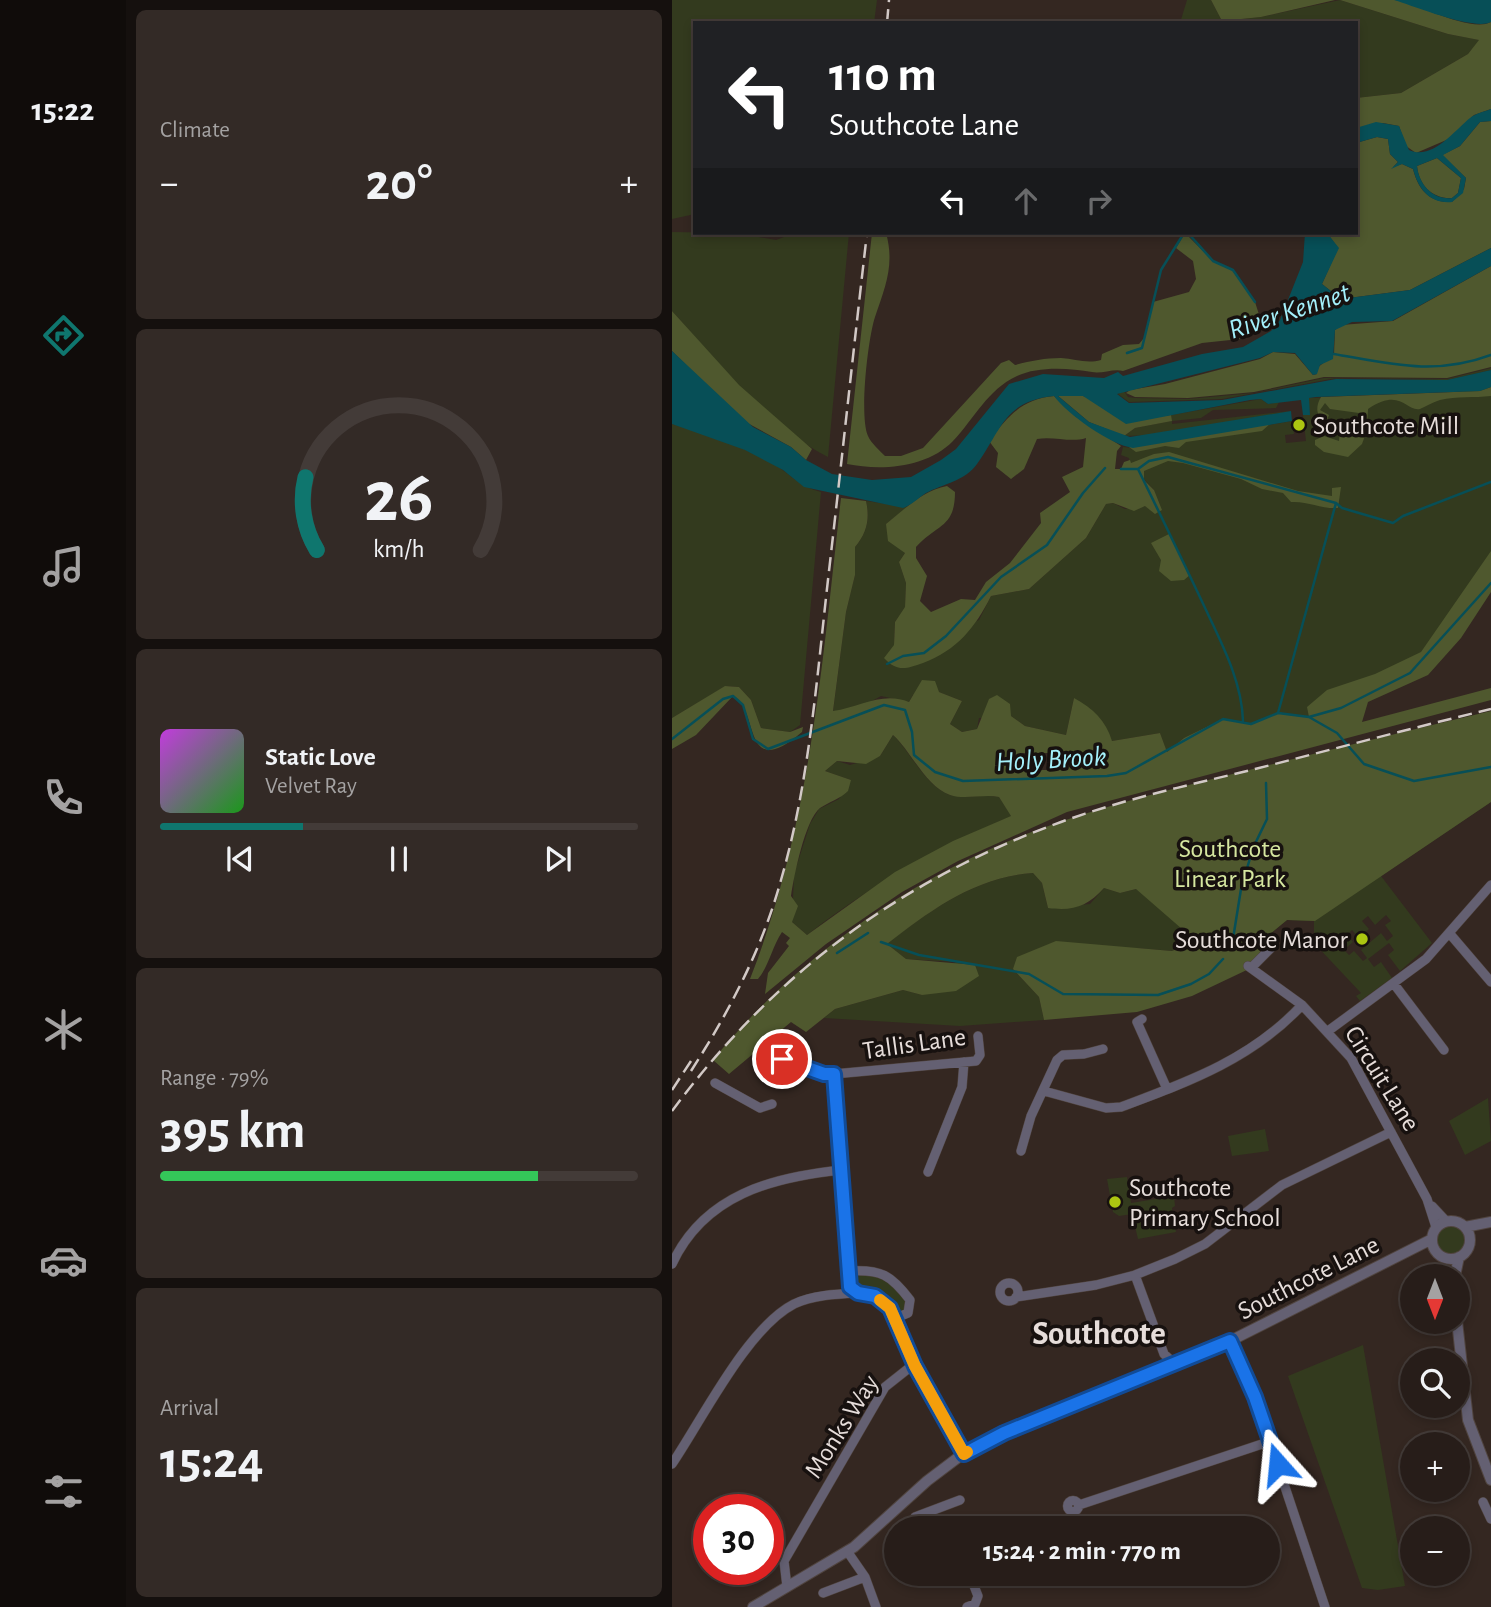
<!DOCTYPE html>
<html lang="en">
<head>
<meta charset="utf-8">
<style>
  body { margin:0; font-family:"Alegreya Sans",sans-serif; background:#332a26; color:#f1f3f6; height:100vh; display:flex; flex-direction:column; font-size:26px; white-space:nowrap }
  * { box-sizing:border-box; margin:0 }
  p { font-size:23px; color:#a4a2a2 }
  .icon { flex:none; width:38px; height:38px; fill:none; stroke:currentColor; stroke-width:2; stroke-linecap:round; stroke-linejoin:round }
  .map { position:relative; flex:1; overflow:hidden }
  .drawer { display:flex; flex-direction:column; gap:10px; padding:10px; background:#15100e; width:546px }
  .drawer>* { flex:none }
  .banner { position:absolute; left:21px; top:21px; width:665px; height:214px; border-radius:0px; box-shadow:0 4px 10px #0003,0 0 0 2px #433b38; background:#202124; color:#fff; overflow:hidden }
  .needle { width:46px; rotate:180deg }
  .controls { position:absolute; left:728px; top:1264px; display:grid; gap:14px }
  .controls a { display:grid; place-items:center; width:70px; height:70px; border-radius:50%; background:#271d19; box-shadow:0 4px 10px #0003,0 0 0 2px #433b38; font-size:35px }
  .speed { position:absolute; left:21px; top:1494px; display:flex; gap:14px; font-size:35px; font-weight:700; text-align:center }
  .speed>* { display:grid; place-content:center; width:91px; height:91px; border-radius:50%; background:#271d19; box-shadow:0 4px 10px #0003,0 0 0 2px #433b38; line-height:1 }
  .speed .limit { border:10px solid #d22; background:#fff; color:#111 }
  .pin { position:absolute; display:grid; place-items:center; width:60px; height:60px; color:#fff; margin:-30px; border:4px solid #fff; border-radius:50%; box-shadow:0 2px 7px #0007 }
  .me { position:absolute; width:77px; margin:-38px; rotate:342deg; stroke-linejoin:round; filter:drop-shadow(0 0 5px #0008) }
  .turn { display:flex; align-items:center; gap:24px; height:147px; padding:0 21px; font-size:32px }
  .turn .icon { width:91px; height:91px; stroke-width:2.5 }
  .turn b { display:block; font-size:49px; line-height:60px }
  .lanes { display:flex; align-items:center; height:66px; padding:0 21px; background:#0003; justify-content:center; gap:35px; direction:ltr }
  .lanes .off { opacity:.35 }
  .big { font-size:52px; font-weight:700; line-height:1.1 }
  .drawer .widget { flex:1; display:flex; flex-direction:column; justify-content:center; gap:10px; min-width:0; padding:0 24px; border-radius:10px; background:#332a26 }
  .drawer .dial { align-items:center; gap:0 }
  .dial svg { height:182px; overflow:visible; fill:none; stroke:#433b38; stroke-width:7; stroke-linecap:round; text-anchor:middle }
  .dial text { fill:#f1f3f6; stroke:none }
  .song { display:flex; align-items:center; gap:21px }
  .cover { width:84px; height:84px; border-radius:10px; background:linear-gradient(135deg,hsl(290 70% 55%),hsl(120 70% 35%)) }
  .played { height:7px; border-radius:4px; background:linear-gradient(90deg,#0f766e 30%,#433b38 30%) }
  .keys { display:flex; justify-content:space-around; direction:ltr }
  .heat { display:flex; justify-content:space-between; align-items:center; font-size:38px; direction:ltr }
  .charge { height:10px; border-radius:5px; background:linear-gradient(90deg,#34c759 79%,#433b38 0) }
  .trip { position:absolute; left:212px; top:1516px; width:396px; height:70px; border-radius:35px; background:#271d19; box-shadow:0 4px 10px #0003,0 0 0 2px #433b38; font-weight:700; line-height:70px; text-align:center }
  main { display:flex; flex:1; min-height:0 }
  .dock { display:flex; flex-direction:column; width:126px; justify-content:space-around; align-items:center; background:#100c0a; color:#a4a2a2 }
  .dock .icon { width:49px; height:49px }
  .dock .on { color:#0f766e }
  .dock b { font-size:32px; color:#f1f3f6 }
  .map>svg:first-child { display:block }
  .green { fill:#333a1e; fill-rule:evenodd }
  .forest { fill:#4f582e; fill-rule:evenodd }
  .water { fill:#074f57; fill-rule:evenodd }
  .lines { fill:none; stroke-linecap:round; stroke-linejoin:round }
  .stream { stroke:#074f57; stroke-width:2.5 }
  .minor-casing { stroke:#50443f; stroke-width:10 }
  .tertiary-casing { stroke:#50443f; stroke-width:12 }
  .minor { stroke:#646072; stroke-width:9 }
  .tertiary { stroke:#646072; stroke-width:10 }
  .rail { stroke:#d2c9c6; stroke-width:2.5; stroke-dasharray:14 7; stroke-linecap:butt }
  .route-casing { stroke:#114b97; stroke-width:18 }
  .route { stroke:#1a73e8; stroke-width:12 }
  .slow { stroke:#f59e0b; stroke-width:12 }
  .poi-dot { fill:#acc611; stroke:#17110f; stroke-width:2.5 }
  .labels { text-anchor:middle; stroke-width:7; stroke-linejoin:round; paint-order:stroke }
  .poi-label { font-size:26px; fill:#e6ddda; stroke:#17110f; text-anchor:start }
  .park-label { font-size:26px; fill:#d6e7a0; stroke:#17110f }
  .street-label { font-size:26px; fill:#e6ddda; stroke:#17110f }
  .water-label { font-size:28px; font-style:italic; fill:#a4f0fb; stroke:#17110f }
  .district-label { font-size:33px; font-weight:bold; fill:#e6ddda; stroke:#17110f }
</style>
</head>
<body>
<main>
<nav class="dock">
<b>15:22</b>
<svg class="icon on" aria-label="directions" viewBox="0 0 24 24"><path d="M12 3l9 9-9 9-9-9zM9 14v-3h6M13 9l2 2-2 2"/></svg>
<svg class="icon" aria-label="music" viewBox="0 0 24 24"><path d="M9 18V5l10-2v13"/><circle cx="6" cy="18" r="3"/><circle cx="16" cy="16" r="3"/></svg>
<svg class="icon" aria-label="phone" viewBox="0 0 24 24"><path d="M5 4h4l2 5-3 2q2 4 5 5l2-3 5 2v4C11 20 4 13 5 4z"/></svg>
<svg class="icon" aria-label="climate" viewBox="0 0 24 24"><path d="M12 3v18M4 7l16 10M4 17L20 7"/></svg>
<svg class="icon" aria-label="car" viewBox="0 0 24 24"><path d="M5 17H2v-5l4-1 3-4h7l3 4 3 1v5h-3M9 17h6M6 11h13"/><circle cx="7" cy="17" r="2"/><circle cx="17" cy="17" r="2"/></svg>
<svg class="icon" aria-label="filters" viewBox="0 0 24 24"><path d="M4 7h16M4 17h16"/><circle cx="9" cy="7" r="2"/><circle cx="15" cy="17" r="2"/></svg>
</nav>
<section class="drawer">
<div class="widget"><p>Climate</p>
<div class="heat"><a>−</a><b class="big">20°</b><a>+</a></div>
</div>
<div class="widget dial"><svg viewBox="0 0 100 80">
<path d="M14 69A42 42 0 1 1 86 69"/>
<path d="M14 69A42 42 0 0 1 9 37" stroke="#0f766e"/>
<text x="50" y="56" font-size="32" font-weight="700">26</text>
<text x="50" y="72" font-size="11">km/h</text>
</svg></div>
<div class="widget">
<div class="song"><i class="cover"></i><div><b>Static Love</b><p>Velvet Ray</p></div></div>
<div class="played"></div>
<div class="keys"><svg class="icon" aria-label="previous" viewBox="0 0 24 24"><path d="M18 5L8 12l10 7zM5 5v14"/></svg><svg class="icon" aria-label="pause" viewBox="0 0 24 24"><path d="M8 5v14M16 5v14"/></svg><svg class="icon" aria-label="next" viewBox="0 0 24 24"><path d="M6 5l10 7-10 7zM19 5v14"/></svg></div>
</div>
<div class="widget"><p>Range · 79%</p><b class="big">395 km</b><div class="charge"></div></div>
<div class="widget"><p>Arrival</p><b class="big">15:24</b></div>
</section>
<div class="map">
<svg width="819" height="1607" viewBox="0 0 819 1607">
  <rect width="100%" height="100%" fill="#342721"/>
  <!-- green -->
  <path class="green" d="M0 0H205L202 23H23V214L0 219Z
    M515 0H539L550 21 589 17 668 0 776 34 808 40 796 54 729 93 684 98V23H508Z
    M0 232 64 233 104 240 123 233H177L156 457C98 428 43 359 0 311Z
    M819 368V370L775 380 664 378 550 399 457 402 446 394 452 391 456 397 463 398 516 399 582 393 652 378 775 379Z
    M819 387V583L738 673 637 717 606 713 579 724 571 721 512 738 495 753 488 733 440 741 402 698 394 735 353 726 339 716 307 718 305 729 290 732 278 724 290 701 267 692 241 695 237 702 209 696 191 706 161 712 174 612 183 575V547C195 533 198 519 194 501L236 507 214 524 233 553 227 562 234 583 233 608 223 622 222 645 307 620 319 596 357 589 414 538 434 504 441 503 453 509 473 506 482 490 458 464 457 458 449 455 451 447 461 448 620 421 622 434 613 435 614 443 634 441 631 415 638 414 636 398 767 394Z
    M589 399 596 404 607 402 604 408 541 410 529 418 500 421V424L619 411 481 435 452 436 463 428 499 421V415L505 414Z
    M0 424C33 430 68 446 98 462 118 473 126 486 149 492L128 725 118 732 89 728 79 700 67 687 54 686 0 718Z
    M221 735C238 751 254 787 278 795 292 799 312 794 327 797L340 816C265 848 199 885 135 935L120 922 122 874 138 824 147 809 167 799 179 780 153 771 165 761 178 765 208 756Z
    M819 802 709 876 760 943 728 971 716 955 722 950 717 943 696 959 702 967 709 962 720 978 688 1001 684 996 689 993 642 943V921L615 920 598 934 579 968 529 940 501 951 463 948 341 969 367 997 372 1020 288 1026 152 1018 163 1009 231 990 250 995 284 962 234 959 214 944C259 910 303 877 361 873L370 883 376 908 418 904 432 888 448 893ZM714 915 719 921 713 925 721 936 715 941 709 933 689 950 695 958 691 961 682 951 677 955 672 950 681 942 675 935 680 930 687 938 697 929 690 921 696 916 703 925Z
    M816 1098 819 1141 793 1155 777 1121Z
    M593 1129 597 1151 560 1156 556 1136Z
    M455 1177 459 1203 502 1196 503 1206 500 1208 504 1232 466 1239 460 1214 447 1216 441 1212 435 1179Z
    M764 1240a15 15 0 1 1 30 0a15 15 0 1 1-30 0Z
    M187 1273C212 1277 221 1284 235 1303L234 1311 227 1313 213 1297 185 1287 182 1278Z
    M691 1345 733 1586 706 1590 690 1588 616 1376Z"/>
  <!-- forest -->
  <path class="forest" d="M539 0H663L589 17 550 21Z
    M668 0C685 0 706 0 723 0 746 4 799 33 819 22V109L802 115 779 138 744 153 734 146 727 126 711 123 684 128V98L729 93 796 54 807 40 776 34Z
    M819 121V248L738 290 669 299 650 284 666 248 655 233H684V143L705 137 716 139 718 154 726 162 721 167 730 164 741 169C746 189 757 203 780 202L792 189 794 178 770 155 788 146 808 122Z
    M765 158 789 178 786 193 780 198C760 199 747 185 745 166Z
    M200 233H214C223 265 213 287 203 317 196 338 187 416 196 436 199 443 208 451 213 456H229L251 448 329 363 337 360 343 365C358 361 373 358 389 358 403 359 415 364 429 360L430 354 451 345 467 344 472 338 481 302 517 292 524 279 521 261 504 248 513 233 541 261 560 270 583 302 590 324 568 339 530 343 451 371C442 368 430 374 420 372 397 368 366 366 345 376 315 390 303 418 281 441 255 468 209 471 175 464Z
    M819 266V367L775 378 652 377 582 392 516 398 463 397 454 393 458 390 493 384 588 359 601 352 623 354 641 375 645 374 644 369 662 354 663 330 669 325 721 321Z
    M0 311 67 385 140 449 134 460 119 447 70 420 0 351Z
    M819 387V396C802 398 785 396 768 400 761 402 753 407 748 409 734 412 729 387 696 409L695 430 690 444 676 457 652 452 643 445V440L652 436 667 441 668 430 677 427V421L685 420 687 413 658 409 653 403 648 410 657 415 654 423C644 417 643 407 649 397L808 391Z
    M385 395 411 396 474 418 499 415 500 421 463 428 452 436 417 422Z
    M382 396 403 416 449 446 445 451 443 469H449L452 462 458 460 459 463 482 454 497 452 626 491 660 496V488L669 487 666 508C649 509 636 501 619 502L611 493 590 489 569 479 511 463 496 461 472 471V480L482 490 490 510 483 514 473 506 462 511 441 503 434 504 414 538 357 589 319 596C303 628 285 650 251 663 234 669 225 672 212 658L222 645 223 622 233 607 234 583 227 562 233 553 216 541 214 524C233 509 251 490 275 486L283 492C283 528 265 524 244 547V558L255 576 248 601 259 612 289 599 303 600 314 582 338 563 369 523 368 513 398 492 390 477 411 467 414 438C399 443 382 436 365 439L352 469 339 479 324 467 326 453 317 441C336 416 350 399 382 396Z
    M599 423 590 431 514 442 507 448 493 446 464 452 457 447Z
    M169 498 194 501C198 519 195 533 183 547V575L174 612 161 711C188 707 211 691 237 702L250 680 263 681 267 692 290 701 278 724 290 732 305 729 317 699 325 695 338 704 339 716 353 726 394 735 402 698C421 708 434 721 440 741L488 733 495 752 512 738 551 719 579 724 606 713 637 717 635 707 655 690 703 674 749 652 819 551V592L789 638 756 675 696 702 690 722 819 688V700L395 812 286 861 230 892 154 944 93 994 96 973 117 946 114 943 118 938 110 932C100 947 97 966 86 979H78C139 823 150 663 169 498ZM221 735C239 751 254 787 278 795 292 800 312 794 327 797L339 816 281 841 223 872 135 935 120 922 126 906 119 896C122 876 133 820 148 808 157 802 168 799 176 791L179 780 153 771 165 761 194 764 208 756ZM350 753H385V770H351Z
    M497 534 518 575 512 580 499 581 487 571 489 560 479 543Z
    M53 686 67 687 79 700 89 728 118 732 131 727 130 732C69 784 88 708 61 696L24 735 0 749V718Z
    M819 711V802L643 921 615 920 598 934 579 968 520 996 465 1012 372 1020 367 997 341 969 345 957 384 941 500 951 528 940 510 929 464 889 448 893 432 888C415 907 401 911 376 908L370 883 361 873C303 877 259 910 215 944L234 959 303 965 307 976 284 991 250 995 231 990 163 1009 134 1032 119 1022 57 1074 41 1060C122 960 237 879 357 833 429 806 503 788 577 770 657 750 738 730 819 711Z"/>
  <!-- water -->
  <path class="water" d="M722 0H819V22C803 31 742 6 722 0Z
    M819 109V121L808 122 788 146 771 155 794 178 791 193 780 202C757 204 746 188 741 169L730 164 719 169 726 162 718 154 716 139 705 137 684 143V128L704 122 727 126 737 150C760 161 783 130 798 118 804 113 812 112 819 109ZM765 158 789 178 786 193 780 198C761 200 747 185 745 166Z
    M633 233H655L667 248 650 284 669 299 738 290 819 248V266L720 321 680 322 663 330 661 359 648 365 645 374 641 375 623 353 601 352 588 358 445 394 457 403 550 400 664 379 775 380 819 370V387L808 391 644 397 637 398 638 415H631L629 400 596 404 589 399 578 400 454 424 411 396H386L417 422 458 437 619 411 620 421 461 448C439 445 395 414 382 396 332 401 330 429 305 464 293 481 271 484 254 493 246 498 240 505 231 508L132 487 111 470 73 450 0 424V351L81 427 119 447 134 460 160 474 200 480 239 477 269 460 284 449 337 384 371 374 432 378 446 372 451 376 530 354 571 347 599 331 608 320 631 262Z"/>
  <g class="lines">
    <!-- stream -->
    <path class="stream" d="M516 233 541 261 561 270 583 302
      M455 353 470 348 489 270 512 233
      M662 354C719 364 763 376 819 355
      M449 469H466C489 516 512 563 534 610 550 644 570 682 571 721
      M466 469 477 461 496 457 664 503 670 508 721 523 731 516 819 482
      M215 664 231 656 252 653 274 636 329 577 375 545 411 493 433 468
      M606 713 664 503
      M637 717 669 708 738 673 819 583
      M0 739 51 699 61 696 71 705 81 739 96 749 212 705 233 710 240 732 242 755 263 772 291 781 435 776 454 773 551 719 579 724 606 713 637 717 665 733 692 764 742 781 819 767
      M209 942 247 955 357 974 391 994 486 995 519 984 537 974 551 959
      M560 945 569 889 581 848 595 819 594 783
      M165 953 196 933"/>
    <defs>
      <path id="minor" d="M778 934 819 982
        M576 966 630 1005 679 1058 755 1199 764 1227
        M579 968 600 947
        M722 984 772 1050
        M470 1019 465 1022 495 1089
        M656 1031 754 959 819 885
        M110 1059 152 1074H162L178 1287 186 1293 203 1296 218 1308 243 1365 292 1453
        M162 1074 304 1061 308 1055 306 1036
        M43 1083 88 1108 100 1104
        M372 1091 434 1108 449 1107C516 1082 580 1059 630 1005
        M349 1151 359 1116 385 1060 391 1055 412 1054 431 1049
        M256 1172 290 1087 292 1062
        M760 1206 774 1221
        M0 1264C32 1195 100 1177 170 1170
        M177 1271C209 1269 219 1275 238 1300L236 1313 224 1318
        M463 1275 492 1354 504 1365
        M328 1292a9 9 0 1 1 18 0a9 9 0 1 1-18 0Z
        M344 1297 424 1285 463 1275 503 1259 533 1244 610 1185 719 1132
        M558 1341 583 1397 653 1607
        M0 1464C30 1420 75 1328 122 1304 141 1295 165 1294 186 1293
        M395.5 1506a5.5 5.5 0 1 1 11 0a5.5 5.5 0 1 1-11 0Z
        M811 1502 819 1519
        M407 1505 599 1441
        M240 1528 243 1517 288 1500
        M175 1551 193 1577 204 1607
        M258 1573 260 1581 268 1583 291 1573
        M115 1587 112 1561 213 1387 237 1368
        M151 1593 193 1577
        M295 1607 303 1604 306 1596 297 1573"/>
      <path id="tertiary" d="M760 1240a19 19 0 1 1 38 0a19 19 0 1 1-38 0Z
        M793 1227 819 1222
        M783 1276 787 1257
        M785 1321 796 1420 819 1480
        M81 1607 182 1547 255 1481 292 1453 332 1433 558 1341 760 1239"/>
    </defs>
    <!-- minor casing -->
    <use href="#minor" class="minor-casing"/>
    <!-- tertiary casing -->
    <use href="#tertiary" class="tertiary-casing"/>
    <!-- minor -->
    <use href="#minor" class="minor"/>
    <!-- tertiary -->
    <use href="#tertiary" class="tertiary"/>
    <!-- rail -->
    <path class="rail" d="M215 23 217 0
      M19 1071C57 1012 90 949 109 880 138 780 145 674 157 571 170 458 182 345 195 233
      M0 1090 19 1061
      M0 1111C102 974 228 880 389 822 452 799 518 785 583 769 662 749 740 728 819 709"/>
  </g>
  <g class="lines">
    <defs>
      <path id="route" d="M110 1059 152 1074H162L178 1287 186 1293 203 1296 218 1308 243 1366 292 1454 332 1433 558 1341 583 1397 606 1464"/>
    </defs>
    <!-- route casing -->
    <use href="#route" class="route-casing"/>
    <!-- route -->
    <use href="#route" class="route"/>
    <!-- slow -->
    <path class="slow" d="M208 1300 218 1308 243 1366 292 1454 295 1452"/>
  </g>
  <!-- markers -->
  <g class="poi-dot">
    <circle cx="627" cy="425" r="7"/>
    <circle cx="690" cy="939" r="7"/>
    <circle cx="443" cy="1202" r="7"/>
  </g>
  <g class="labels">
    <!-- poi labels -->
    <g class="poi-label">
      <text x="641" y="434">Southcote Mill</text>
      <text x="676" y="948" text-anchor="end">Southcote Manor</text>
      <text x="457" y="1196">Southcote<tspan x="457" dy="30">Primary School</tspan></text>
    </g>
    <!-- park labels -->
    <g class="park-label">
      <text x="558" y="857">Southcote<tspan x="558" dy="30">Linear Park</tspan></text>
    </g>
    <!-- street labels -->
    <g class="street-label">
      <text transform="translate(242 1043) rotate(-8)" y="9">Tallis Lane</text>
      <text transform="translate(711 1078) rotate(58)" y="9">Circuit Lane</text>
      <text transform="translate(636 1277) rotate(-27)" y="9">Southcote Lane</text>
      <text transform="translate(169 1426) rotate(-58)" y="9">Monks Way</text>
    </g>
    <!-- water labels -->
    <g class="water-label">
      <text transform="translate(617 310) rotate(-18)" y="10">River Kennet</text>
      <text transform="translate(379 758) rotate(-3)" y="10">Holy Brook</text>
    </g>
    <!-- district labels -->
    <g class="district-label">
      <text x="427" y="1344">Southcote</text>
    </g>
  </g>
</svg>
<div class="controls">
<a><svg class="needle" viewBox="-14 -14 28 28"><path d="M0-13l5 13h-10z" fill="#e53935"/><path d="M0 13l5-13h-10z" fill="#a4a2a2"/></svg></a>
<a><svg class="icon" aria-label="search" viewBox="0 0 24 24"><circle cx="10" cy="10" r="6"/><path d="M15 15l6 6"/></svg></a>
<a>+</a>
<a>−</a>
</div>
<div class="speed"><div class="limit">30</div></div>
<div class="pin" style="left:110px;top:1059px;background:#d93025"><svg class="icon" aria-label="arrive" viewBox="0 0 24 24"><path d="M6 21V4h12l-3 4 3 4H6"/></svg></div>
<svg class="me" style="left:606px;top:1464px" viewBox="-20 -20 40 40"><path d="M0-17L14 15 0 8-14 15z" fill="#1a73e8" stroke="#fff" stroke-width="4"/></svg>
<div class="trip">15:24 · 2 min · 770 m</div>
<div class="banner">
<div class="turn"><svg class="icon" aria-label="left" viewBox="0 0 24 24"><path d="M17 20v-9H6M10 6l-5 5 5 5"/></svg><div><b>110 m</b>Southcote Lane</div></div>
<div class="lanes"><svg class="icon" aria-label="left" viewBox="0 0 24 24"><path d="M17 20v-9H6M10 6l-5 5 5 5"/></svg><svg class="icon off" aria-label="ahead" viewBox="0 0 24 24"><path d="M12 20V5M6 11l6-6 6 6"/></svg><svg class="icon off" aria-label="right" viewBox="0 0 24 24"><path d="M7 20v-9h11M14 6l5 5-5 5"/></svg></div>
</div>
</div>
</main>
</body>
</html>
